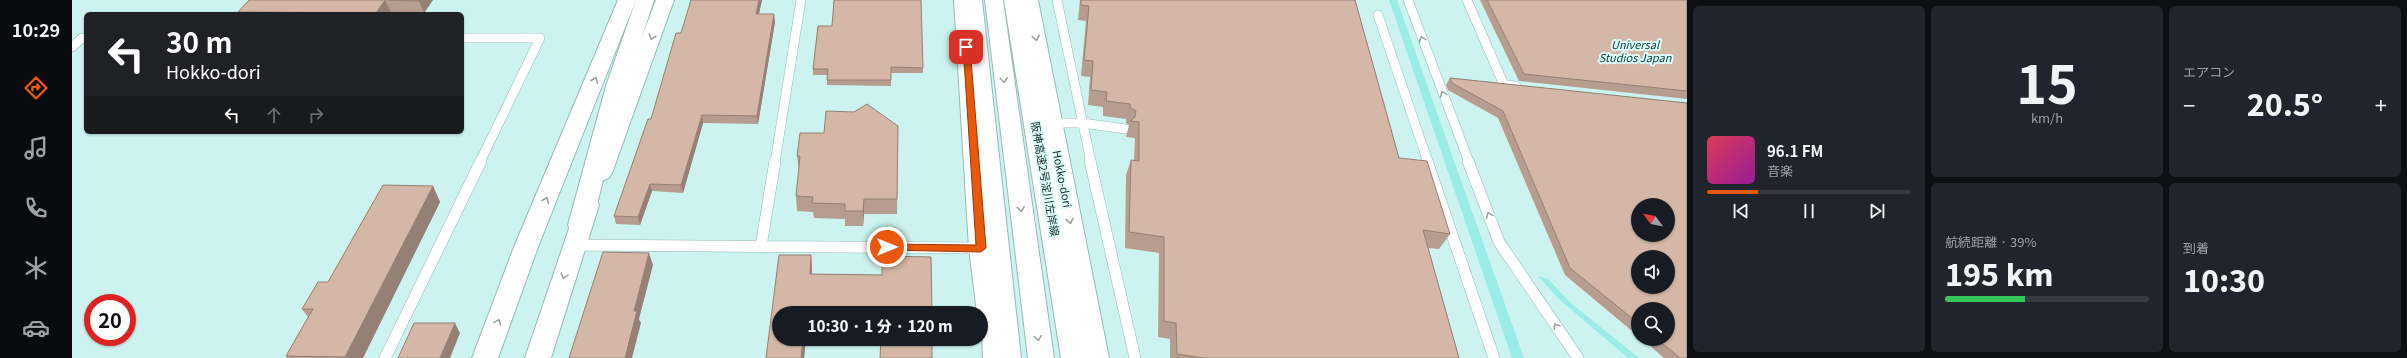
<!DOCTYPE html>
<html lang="ja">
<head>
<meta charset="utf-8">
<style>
  body { margin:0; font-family:Georgia,"Noto Sans JP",serif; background:#20242c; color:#f1f3f6; height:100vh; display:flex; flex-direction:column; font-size:15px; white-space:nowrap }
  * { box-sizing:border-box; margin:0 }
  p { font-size:13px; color:#9ea1a6 }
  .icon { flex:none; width:22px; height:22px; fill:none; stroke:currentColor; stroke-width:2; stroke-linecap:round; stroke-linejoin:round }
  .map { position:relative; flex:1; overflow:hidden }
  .details { display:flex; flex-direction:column; gap:6px; padding:6px; background:#0d0f14; width:720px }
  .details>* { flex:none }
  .hud { position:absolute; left:12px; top:12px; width:380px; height:122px; border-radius:6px; box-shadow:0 1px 3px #0004; background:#202124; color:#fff; overflow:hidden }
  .needle { width:26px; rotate:302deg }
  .fabs { position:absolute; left:1559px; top:198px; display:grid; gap:8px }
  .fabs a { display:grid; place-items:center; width:44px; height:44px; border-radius:50%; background:#171b24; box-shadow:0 1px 3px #0004; font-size:20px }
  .speed { position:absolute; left:12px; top:294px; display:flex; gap:8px; font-size:20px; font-weight:700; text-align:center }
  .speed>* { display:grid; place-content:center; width:52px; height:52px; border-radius:50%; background:#171b24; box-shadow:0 1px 3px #0004; line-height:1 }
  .speed .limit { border:6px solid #d22; background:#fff; color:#111 }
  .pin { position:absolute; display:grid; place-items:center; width:34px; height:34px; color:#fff; margin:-17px; border-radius:8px; box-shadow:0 2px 6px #0006 }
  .me { position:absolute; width:44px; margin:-22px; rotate:90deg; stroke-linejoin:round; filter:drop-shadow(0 0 3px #0008) }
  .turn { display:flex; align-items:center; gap:14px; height:84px; padding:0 16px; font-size:18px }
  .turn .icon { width:52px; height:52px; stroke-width:2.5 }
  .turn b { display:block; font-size:28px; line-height:34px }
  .lanes { display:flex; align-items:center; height:38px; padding:0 16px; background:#0003; justify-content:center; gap:20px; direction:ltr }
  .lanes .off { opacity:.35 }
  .big { font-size:30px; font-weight:800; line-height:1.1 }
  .details .tile { flex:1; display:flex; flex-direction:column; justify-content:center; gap:6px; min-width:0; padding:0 14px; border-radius:6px; background:#20242c }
  .details .dial { align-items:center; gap:0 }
  .dial b { font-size:52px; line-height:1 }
  .song { display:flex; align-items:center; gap:12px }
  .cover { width:48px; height:48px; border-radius:6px; background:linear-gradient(135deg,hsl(350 70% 55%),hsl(300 70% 35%)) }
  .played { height:4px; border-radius:2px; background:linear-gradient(90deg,#ea580c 25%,#363941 25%) }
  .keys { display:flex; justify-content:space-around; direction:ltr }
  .heat { display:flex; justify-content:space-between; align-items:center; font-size:22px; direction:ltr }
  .charge { height:6px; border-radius:3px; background:linear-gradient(90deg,#34c759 39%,#363941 0) }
  .details .tiles { flex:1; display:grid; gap:6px; grid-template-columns:repeat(3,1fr) }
  .tile:first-child { grid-row:span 2 }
  .trip { position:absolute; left:700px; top:306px; width:216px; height:40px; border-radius:20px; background:#171b24; box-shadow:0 1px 3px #0004; font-weight:800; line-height:40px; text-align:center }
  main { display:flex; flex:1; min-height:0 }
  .menu { display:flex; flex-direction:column; width:72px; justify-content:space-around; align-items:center; background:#090b0e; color:#9ea1a6 }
  .menu .icon { width:28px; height:28px }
  .menu .selected { color:#ea580c }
  .menu b { font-size:18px; color:#f1f3f6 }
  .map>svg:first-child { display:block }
  .green { fill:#9aece6 }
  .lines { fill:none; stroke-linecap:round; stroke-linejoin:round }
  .service-far1-casing { stroke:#94bab7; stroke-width:10 }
  .service-casing { stroke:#94bab7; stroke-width:12 }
  .tertiary-casing { stroke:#94bab7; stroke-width:2 }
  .primary-casing { stroke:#94bab7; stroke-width:2 }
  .motorway-casing { stroke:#94bab7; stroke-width:2 }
  .service-far1 { stroke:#fff; stroke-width:9 }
  .service { stroke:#fff; stroke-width:11 }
  .tertiary { fill:#fff; fill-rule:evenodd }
  .primary { fill:#fff; fill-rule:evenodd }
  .motorway { fill:#fff; fill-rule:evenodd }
  .wall { fill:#b69d8f }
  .shaded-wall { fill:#948074 }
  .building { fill:#d4b7a6; stroke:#948074; fill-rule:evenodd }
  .oneway { stroke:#9ba2a1 }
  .route { fill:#ea580c; stroke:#983908 }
  .labels { text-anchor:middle; stroke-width:4; stroke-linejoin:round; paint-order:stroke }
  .park-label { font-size:11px; font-style:italic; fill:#13403e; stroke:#dffffc }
  .street-label { font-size:11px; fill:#21302f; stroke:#dffffc }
</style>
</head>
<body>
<main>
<nav class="menu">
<b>10:29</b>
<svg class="icon selected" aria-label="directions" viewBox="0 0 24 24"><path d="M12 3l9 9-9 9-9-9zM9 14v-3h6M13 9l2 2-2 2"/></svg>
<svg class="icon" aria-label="music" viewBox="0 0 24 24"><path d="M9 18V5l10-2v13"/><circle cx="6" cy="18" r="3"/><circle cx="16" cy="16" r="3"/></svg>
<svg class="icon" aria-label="phone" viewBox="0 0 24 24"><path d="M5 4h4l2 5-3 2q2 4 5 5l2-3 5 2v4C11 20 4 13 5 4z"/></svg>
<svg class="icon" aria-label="climate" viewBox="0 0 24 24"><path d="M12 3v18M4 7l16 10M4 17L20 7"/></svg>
<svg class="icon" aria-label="car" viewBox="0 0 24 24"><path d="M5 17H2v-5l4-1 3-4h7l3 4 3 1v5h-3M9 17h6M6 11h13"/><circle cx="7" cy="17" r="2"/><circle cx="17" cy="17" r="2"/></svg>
</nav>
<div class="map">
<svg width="1615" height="358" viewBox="0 0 1615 358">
  <rect width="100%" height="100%" fill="#ccf3f0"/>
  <!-- green -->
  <path class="green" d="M1317 0H1325L1452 358H1440Z
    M1466 276 1476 279 1500 304 1567 358H1556L1488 300Z"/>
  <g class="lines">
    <defs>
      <path id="service-far1" d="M985 0 1019 162
        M1336 0 1397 162
        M1395 0 1432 85 1444 86
        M1306 15 1356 162
        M390 38H468L408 162
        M0 47 10 38H14
        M980 123H1010L1054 129
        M703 162 729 0"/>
      <path id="service" d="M1018 161 1063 358
        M1355 161 1422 358
        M1396 161 1427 242 1506 358
        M502 245 909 248
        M689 246 703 161
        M313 358 409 161"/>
      <path id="tertiary" d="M546 0H564L466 247 426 358H400L442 247Z
        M584 0H602L540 173 537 178 529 181 521 178 518 173Z
        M516 197 524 199 527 205 479 358H453L505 205 508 199Z"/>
      <path id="primary" d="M882 0H900L921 248 937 358H911L909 313H905L897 248Z
        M948 0H966L1037 358H1011Z"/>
      <path id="motorway" d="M564 0H582L554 86 520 225 516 231 508 234 500 231 496 225 534 86Z
        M892 0H910L949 358H923Z
        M913 0H931L982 358H956Z
        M932 0H950L1015 358H989Z"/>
    </defs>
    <!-- service-far1 casing -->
    <use href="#service-far1" class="service-far1-casing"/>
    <!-- service casing -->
    <use href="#service" class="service-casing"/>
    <!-- tertiary casing -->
    <use href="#tertiary" class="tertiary-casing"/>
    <!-- primary casing -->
    <use href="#primary" class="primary-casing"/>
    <!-- motorway casing -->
    <use href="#motorway" class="motorway-casing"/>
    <!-- service-far1 -->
    <use href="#service-far1" class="service-far1"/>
    <!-- service -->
    <use href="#service" class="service"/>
    <!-- tertiary -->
    <use href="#tertiary" class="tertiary"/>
    <!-- primary -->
    <use href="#primary" class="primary"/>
    <!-- motorway -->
    <use href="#motorway" class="motorway"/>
  </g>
  <!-- wall -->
  <path class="wall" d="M177 0H361L352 13 319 12 318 14H167L166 12Z
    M690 0 687 14 703 22 686 124 631 123 611 193 580 191 568 225 544 224 542 216 579 119 609 33Z
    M1008 0H1283L1327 158 1378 234 1367 249 1356 248 1387 358H1098V339L1086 337 1087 253 1053 248 1054 175 1059 160H1062L1063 138 1054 137 1057 125 1054 123V119L1031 116V107L1016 105 1018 77 1009 76 1014 21 1006 20Z
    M1408 0H1615V99L1447 81Z
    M746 26 851 68V73H819V86L755 85V75H741V69Z
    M1378 78 1615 103V358H1592L1570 339H1596L1566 309V336L1493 275 1426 118 1376 90 1374 85Z
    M826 126 825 214H792L791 226H773V219L742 218 741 212 725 211 724 196 727 171 725 156Z
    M361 186 368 202 291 358H215L214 356 236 317 230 309 256 282Z
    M707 255H739L740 268V274L810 275V256L859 257 860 313H707V339H860V358H808L809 340 734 339 732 358H694Z"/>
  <!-- shaded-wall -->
  <path class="shaded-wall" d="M313 0 319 12 318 14H305L304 13Z
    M347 0H361L352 13 347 1Z
    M687 0H690L685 22 684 14Z
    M702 14 703 22 686 124 685 116Z
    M630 115 631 123 611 193 609 185Z
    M578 184 580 191 568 225 566 217Z
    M361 186 368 202 291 358H274L273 357Z
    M792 199V214L791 226V211Z
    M577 253 581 265 567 319 569 323 560 358H553L562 311Z
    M739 255 740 268 739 286 738 274Z
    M383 323 388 333 378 358H368Z
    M731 339H734L732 358H729Z"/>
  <!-- building -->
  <path class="building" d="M177 0H313L304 13 166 12Z
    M317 0H347V1Z
    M619 0H687L684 14H702L685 116 630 115 609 185 578 184 566 217 542 216 576 119H579L604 33H609Z
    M762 0H849L851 68 819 67V80H755L756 69H741L746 26H760Z
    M1009 0H1283L1327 158 1355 161 1378 234 1351 230 1387 358H1132L1105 354 1104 323 1092 321V237L1057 232 1059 160 1067 161V122L1058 121 1063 117 1064 111 1058 107V104L1034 101 1035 92 1019 90 1021 61 1012 60 1017 6 1009 5Z
    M1415 0H1615V91L1452 74Z
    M1378 78 1615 103V358H1608L1585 339H1596V309H1566V323L1498 268 1431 111 1380 83ZM1566 205H1596V235H1566ZM1566 257H1596V287H1566Z
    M795 104 826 126 825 199H792L791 211H773V204L740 203 741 197 724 196 728 156H725L728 133H752L754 111 782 112Z
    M311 185 361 186 273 357 214 356 241 309H230L246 282H256Z
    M531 252 577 253 562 311H565L553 358H497Z
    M707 255H739L738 274 810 275V256L859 257 860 313H707V339H731L729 358H694Z
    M342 323H383L368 358H326Z
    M809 339H860V358H808Z"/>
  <!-- one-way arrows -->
  <defs><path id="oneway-chevron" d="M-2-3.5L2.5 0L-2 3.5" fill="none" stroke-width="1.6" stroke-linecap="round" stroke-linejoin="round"/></defs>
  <g class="oneway">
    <use href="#oneway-chevron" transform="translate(580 37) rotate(109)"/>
    <use href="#oneway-chevron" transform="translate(964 38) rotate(79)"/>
    <use href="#oneway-chevron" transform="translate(1350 39) rotate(-110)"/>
    <use href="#oneway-chevron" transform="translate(523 80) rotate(-68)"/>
    <use href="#oneway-chevron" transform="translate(932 80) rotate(82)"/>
    <use href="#oneway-chevron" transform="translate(1371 94) rotate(-111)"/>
    <use href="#oneway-chevron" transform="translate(474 200) rotate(-68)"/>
    <use href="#oneway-chevron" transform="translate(949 209) rotate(82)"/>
    <use href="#oneway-chevron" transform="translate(1417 215) rotate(-111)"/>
    <use href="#oneway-chevron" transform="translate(998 221) rotate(79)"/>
    <use href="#oneway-chevron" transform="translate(492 276) rotate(108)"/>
    <use href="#oneway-chevron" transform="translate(426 322) rotate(-69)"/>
    <use href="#oneway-chevron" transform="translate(1484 326) rotate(-124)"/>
    <use href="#oneway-chevron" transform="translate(966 338) rotate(82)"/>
  </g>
  <!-- route -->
  <path class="route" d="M891 45 898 47 914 248 909 252 812 250V245L815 244 904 245Z"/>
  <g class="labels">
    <!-- park labels -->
    <g class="park-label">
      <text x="1563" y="49">Universal<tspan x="1563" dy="13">Studios Japan</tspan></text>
    </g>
    <!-- street labels -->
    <g class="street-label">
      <text transform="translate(973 179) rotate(80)" y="4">阪神高速2号淀川左岸線</text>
      <text transform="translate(990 179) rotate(79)" y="4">Hokko-dori</text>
    </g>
  </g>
</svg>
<div class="fabs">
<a><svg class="needle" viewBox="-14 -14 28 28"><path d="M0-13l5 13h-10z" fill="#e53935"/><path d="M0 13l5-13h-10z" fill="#9ea1a6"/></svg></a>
<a><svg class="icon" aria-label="sound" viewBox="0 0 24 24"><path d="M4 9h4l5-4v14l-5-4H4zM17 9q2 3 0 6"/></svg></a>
<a><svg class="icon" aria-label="search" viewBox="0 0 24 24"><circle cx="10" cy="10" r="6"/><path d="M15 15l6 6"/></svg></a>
</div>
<div class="speed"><div class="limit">20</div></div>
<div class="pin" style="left:894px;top:47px;background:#d93025"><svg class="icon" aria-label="arrive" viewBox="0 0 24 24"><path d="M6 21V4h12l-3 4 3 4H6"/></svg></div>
<svg class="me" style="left:815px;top:247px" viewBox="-20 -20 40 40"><circle r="17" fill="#ea580c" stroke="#fff" stroke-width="3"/><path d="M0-11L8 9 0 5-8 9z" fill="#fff"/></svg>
<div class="trip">10:30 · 1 分 · 120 m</div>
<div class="hud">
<div class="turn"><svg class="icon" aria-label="left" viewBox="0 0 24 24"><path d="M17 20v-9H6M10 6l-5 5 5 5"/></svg><div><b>30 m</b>Hokko-dori</div></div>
<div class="lanes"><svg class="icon" aria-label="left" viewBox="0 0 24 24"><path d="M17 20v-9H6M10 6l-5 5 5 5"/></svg><svg class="icon off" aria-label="ahead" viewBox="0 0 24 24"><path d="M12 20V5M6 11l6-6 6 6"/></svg><svg class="icon off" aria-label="right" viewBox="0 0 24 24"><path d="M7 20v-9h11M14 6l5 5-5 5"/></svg></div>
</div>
</div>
<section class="details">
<div class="tiles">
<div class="tile">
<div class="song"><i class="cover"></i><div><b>96.1 FM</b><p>音楽</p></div></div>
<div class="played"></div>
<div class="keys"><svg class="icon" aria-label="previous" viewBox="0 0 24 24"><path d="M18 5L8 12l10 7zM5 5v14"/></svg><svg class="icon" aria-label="pause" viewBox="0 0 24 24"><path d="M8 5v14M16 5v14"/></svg><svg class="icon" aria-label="next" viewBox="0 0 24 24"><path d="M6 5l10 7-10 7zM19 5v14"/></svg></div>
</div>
<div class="tile dial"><b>15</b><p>km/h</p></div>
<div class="tile"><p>エアコン</p>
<div class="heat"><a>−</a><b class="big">20.5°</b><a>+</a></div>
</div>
<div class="tile"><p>航続距離 · 39%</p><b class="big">195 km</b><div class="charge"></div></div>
<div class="tile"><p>到着</p><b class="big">10:30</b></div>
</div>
</section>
</main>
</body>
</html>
